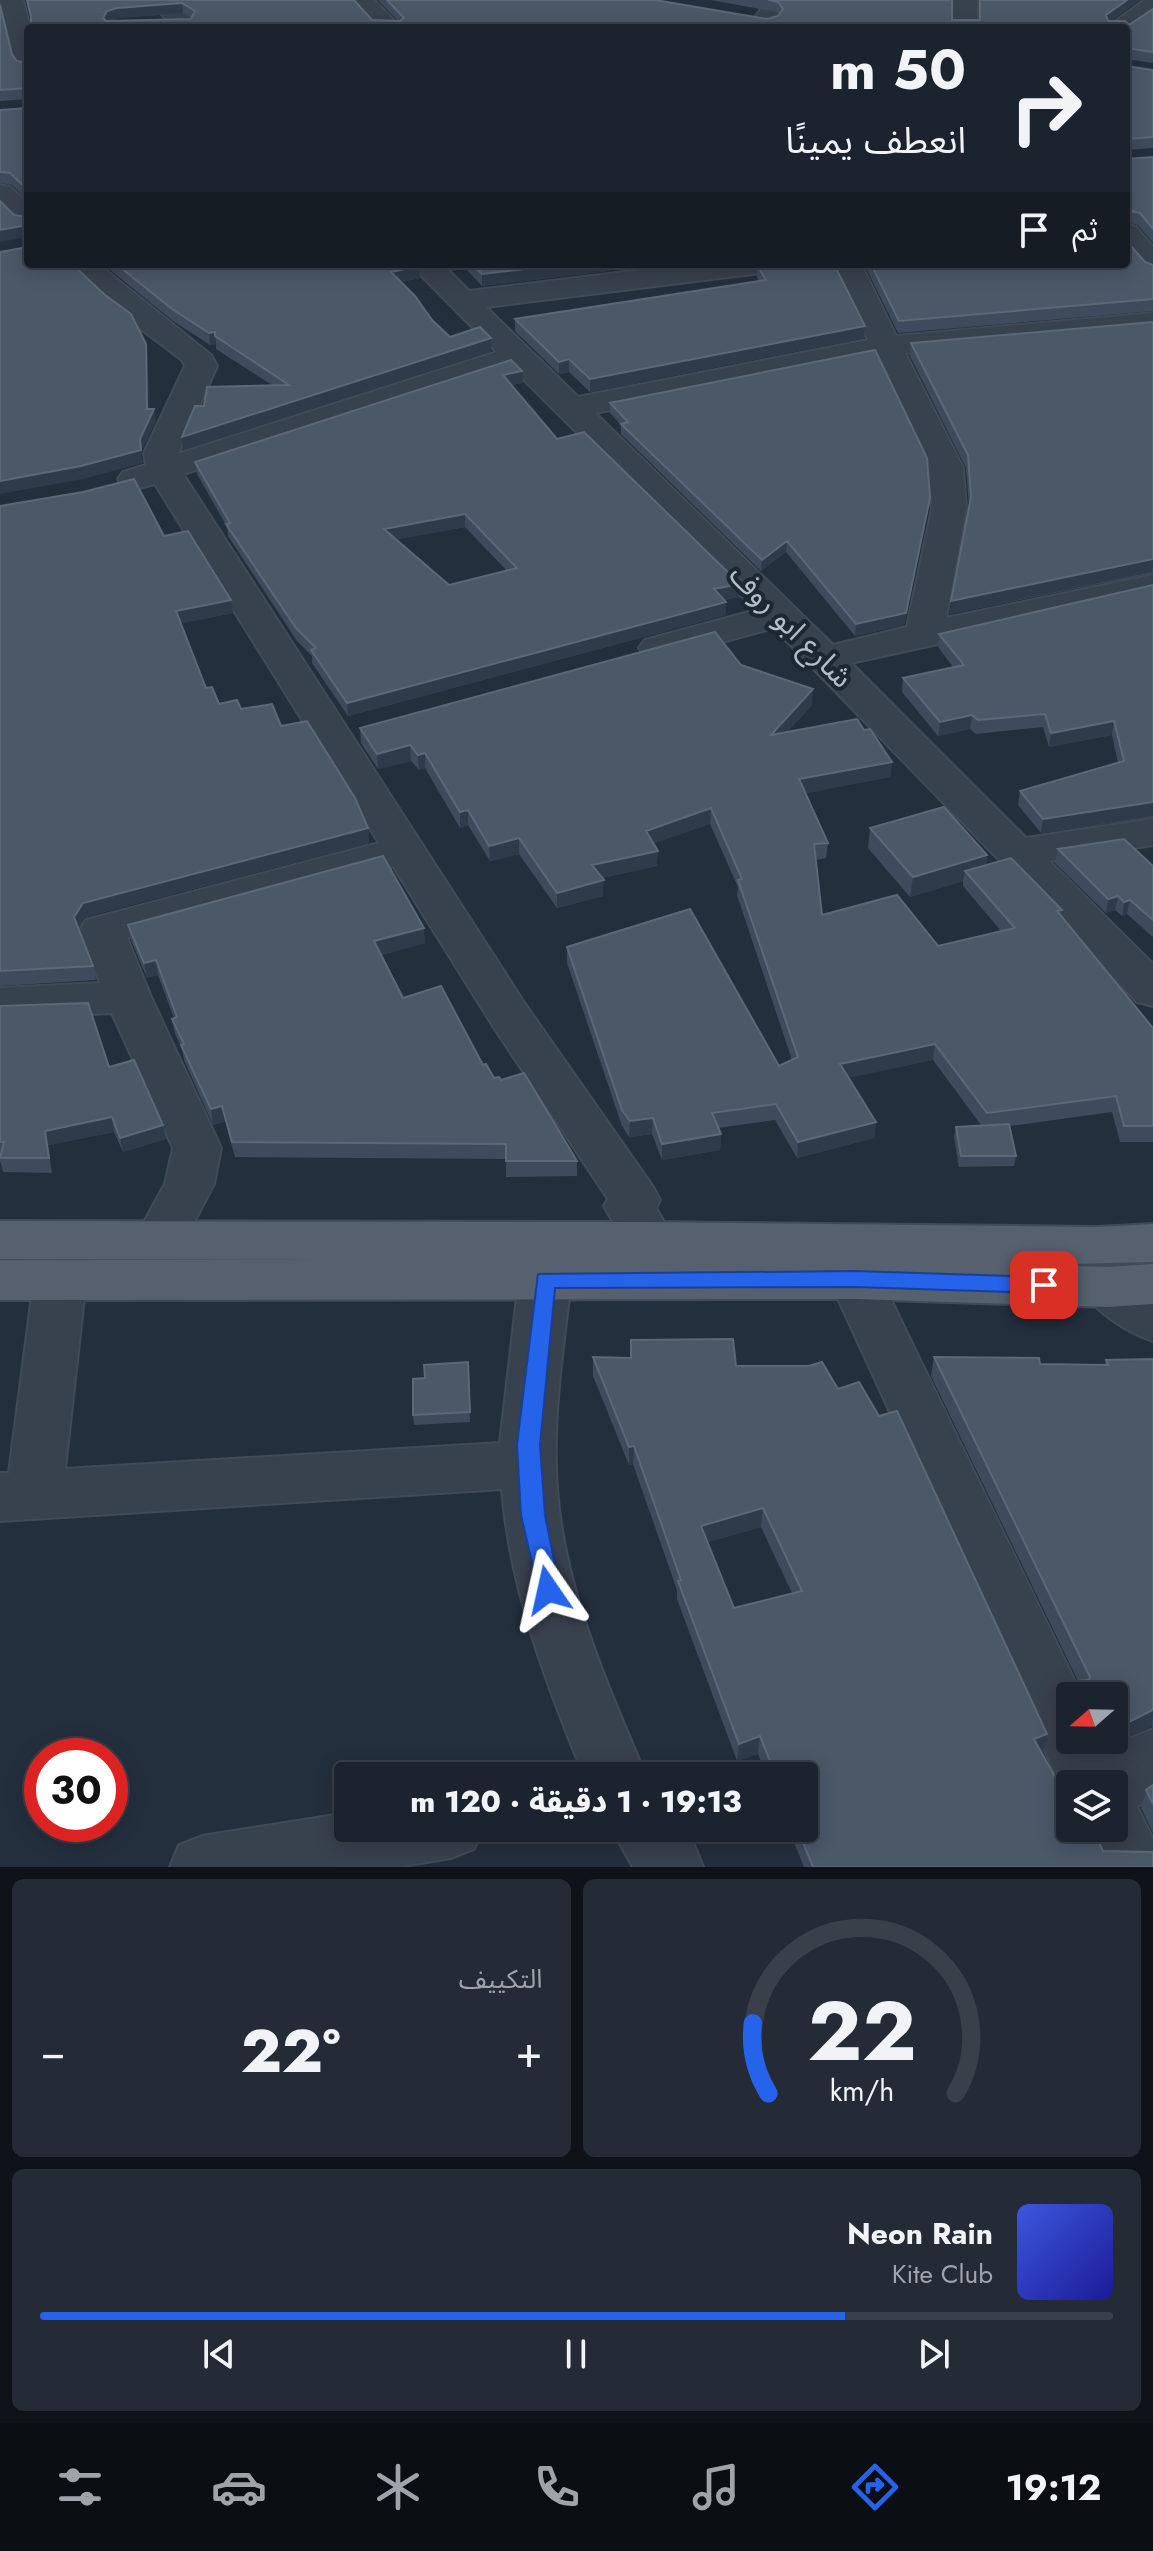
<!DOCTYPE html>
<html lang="ar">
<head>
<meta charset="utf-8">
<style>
  body { margin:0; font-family:Jost,"Noto Sans Arabic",sans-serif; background:#242b36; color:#f1f3f6; direction:rtl; height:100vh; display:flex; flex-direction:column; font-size:30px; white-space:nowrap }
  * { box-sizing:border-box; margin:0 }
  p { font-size:26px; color:#a0a4aa }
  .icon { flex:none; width:44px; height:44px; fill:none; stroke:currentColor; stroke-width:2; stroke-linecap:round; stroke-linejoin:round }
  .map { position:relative; height:1867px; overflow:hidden; direction:ltr }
  .side { display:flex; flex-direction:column; gap:12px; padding:12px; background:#0f1319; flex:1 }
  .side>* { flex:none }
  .hud { position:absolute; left:24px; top:24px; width:1106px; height:244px; border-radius:8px; box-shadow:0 4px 20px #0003,0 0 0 2px #39404a; direction:rtl; background:#1b232e; color:#f1f3f6; overflow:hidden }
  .needle { width:52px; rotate:250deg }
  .tools { position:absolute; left:1056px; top:1682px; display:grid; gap:16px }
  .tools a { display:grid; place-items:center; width:72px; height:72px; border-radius:8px; background:#1b232e; box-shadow:0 4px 20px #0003,0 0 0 2px #39404a; font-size:40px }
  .speed { position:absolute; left:24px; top:1738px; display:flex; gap:16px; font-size:40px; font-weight:700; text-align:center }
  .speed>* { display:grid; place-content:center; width:104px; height:104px; border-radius:50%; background:#1b232e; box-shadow:0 4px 20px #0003,0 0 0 2px #39404a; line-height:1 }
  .speed .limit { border:12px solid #d22; background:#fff; color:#111 }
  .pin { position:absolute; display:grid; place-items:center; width:68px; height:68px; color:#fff; margin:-34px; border-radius:16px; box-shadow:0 4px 12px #0006 }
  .me { position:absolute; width:88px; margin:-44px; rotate:349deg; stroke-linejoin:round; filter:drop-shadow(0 0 6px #0008) }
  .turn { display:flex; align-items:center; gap:28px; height:168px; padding:0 32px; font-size:36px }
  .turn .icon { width:104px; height:104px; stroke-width:2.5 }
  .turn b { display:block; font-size:56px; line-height:68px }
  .then { display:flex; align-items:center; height:76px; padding:0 32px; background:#0003; gap:16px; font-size:30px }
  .big { font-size:60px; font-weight:800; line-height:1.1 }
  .side .widget { flex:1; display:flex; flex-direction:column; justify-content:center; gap:12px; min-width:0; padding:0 28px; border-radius:12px; background:#242b36 }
  .side .dial { align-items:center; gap:0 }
  .dial svg { height:208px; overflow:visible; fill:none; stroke:#39404a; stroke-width:7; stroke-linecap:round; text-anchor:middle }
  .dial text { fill:#f1f3f6; stroke:none }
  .song { display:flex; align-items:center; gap:24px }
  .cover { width:96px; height:96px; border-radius:12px; background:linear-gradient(135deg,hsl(230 70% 55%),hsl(240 70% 35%)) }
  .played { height:8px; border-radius:4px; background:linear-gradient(90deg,#2563eb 75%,#39404a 75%) }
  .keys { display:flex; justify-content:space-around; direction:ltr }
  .heat { display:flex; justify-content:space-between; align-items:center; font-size:44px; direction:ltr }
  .side .tiles { flex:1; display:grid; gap:12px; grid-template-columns:1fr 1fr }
  .widget:last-child { grid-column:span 2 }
  .trip { position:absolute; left:334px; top:1762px; width:484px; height:80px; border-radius:8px; background:#1b232e; box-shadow:0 4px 20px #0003,0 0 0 2px #39404a; font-weight:800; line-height:80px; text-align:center; direction:rtl }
  .tab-bar { display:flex; height:128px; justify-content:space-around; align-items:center; background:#0b0e12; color:#a0a4aa }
  .tab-bar .icon { width:56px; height:56px }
  .tab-bar .on { color:#2563eb }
  .tab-bar b { font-size:36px; color:#f1f3f6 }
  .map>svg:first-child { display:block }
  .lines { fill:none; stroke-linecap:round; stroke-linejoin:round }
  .minor-casing { stroke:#414a57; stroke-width:4 }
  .major-casing { stroke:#414a57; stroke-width:4 }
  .minor { fill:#38414e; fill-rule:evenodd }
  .major { fill:#56606e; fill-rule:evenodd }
  .wall { fill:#3f4b5c; fill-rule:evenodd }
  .shaded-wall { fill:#2f3b4b }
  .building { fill:#4b5868; stroke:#5c6777; stroke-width:2; fill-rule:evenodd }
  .route { fill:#2563eb; stroke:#184099; stroke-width:2 }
  .labels { text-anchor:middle; stroke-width:8; stroke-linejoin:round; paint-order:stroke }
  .street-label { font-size:30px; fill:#b4bcc9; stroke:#1d2633 }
</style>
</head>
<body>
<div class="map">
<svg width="1153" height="1867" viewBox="0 0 1153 1867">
  <rect width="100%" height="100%" fill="#242f3e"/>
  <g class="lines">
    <defs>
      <path id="minor" d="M0 0H23L30 28H28V71L19 69 16 64Z
        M149 0H174L199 28H174Z
        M349 0H374L401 28H375Z
        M762 0H786L783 13 770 28H745L760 11Z
        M953 0H977V28H953Z
        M1145 0H1153V15L1126 33V28H1106Z
        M0 185 10 187 28 203V226L18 224 0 208Z
        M1126 224 1136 227 1153 247V274C1128 268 1126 246 1126 224Z
        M66 264H98L211 355 217 366 178 454 497 352 410 264H442L469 291 690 264H776L771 270 761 273 486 307 578 397 868 340 831 264H861L896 336 1153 313V331L905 353 963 468 966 509 946 618 1153 575V597L851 663 1026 838 1153 819V845L1049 861 1153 964V1006L1137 1002 774 628 658 659 645 656 639 648 645 640 756 610 512 368 183 474 525 1004 653 1187 660 1200 656 1208C671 1234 689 1264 673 1293L655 1299 637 1293 629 1279 624 1241 604 1206 608 1199 493 1026 393 866 127 938 151 997 221 1148 214 1184 177 1254 159 1259 141 1254 134 1240 165 1184 173 1148 112 1013 0 1018V988L100 983 80 930 86 920 379 843 155 484 135 489 123 486 118 479 123 472 146 465 144 453 185 366 182 360 109 305ZM876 357 929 468 932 509 907 627 833 645 595 413Z
        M855 1259 873 1265 881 1279 1082 1696H1070V1740H1103L1109 1753 1131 1738 1153 1729V1795L1137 1807 1153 1839V1867H1100L1082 1828H1114V1784H1070V1805L829 1279 837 1265Z
        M60 1260 78 1266 86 1280 65 1469 500 1443 519 1280 527 1266 545 1260 563 1266 571 1280C564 1343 554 1405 556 1468 558 1575 605 1679 646 1776H584C546 1683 510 1589 502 1489L0 1521V1473H9L34 1280 42 1266Z
        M1107 1267 1125 1273 1153 1292V1341C1126 1332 1095 1312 1081 1287L1089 1273Z
        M348 1813V1828H483L474 1849 451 1858 397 1867H170L179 1845 202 1836Z
        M611 1828H681L694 1845 703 1867H633Z"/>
      <path id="major" d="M0 1221 649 1222 1097 1227 1153 1224V1262L1029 1265 1107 1267 1153 1264V1304L1107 1307 855 1299 0 1300V1260H325L0 1259Z"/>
    </defs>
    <!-- minor casing -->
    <use href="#minor" class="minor-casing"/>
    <!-- major casing -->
    <use href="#major" class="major-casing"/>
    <!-- minor -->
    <use href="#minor" class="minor"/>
    <!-- major -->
    <use href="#major" class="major"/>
  </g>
  <!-- wall -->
  <path class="wall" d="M26 0H354L372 20H397L378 0H655L767 19 779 14 777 12 711 0H952V20H979V0H1140L1111 21 1129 25 1153 9V63L1126 59 31 20ZM183 13 192 18 191 19 111 21 118 18Z
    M0 5 12 55 17 61 28 63V99L0 101Z
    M1126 66 1153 70V148L1126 150Z
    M28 108V200L12 185 0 183V110Z
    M1153 157V243L1138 225 1127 222 1129 244 1145 262 1153 265V311L898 333 864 264H1126V159Z
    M103 264H417L419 266 420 278 401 282 432 320 450 337 491 338V351L183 450 204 406 272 385 216 349V344L210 345 173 321Z
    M445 264H629L608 271 482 286 465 268 453 271Z
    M757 265 865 326 864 338 590 392 569 372 559 374 515 331V319L759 281 757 277Z
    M1153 322V573L950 614 969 507 966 468 910 356 911 343Z
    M522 371 523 383 512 385 557 439 739 597 724 600 726 615 348 716 312 663V656L297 641 228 536 227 527 197 474 195 462ZM465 527 507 571 449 585 396 539Z
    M610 403 930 498 904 625 855 636 786 552 761 571 621 434V425L610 413Z
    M0 506 164 536 231 600 233 613 181 623 206 688 219 704 241 709 281 726 368 828 369 843 85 917 79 928 93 966 96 980 0 986Z
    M1153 585V817L1041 833 1018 805 1020 791 1118 763 1112 735 1049 747 1043 727 976 734 970 729 938 736 902 692 903 678 953 667 938 647 939 634Z
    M741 665 812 705 787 732 864 730 892 762 890 777 805 793 828 843 826 858 816 860 822 915 938 946 1001 931 963 886V881L910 897 868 848 870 828 987 855 986 865 1061 916 1153 1028V1142H1120L1112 1112 1010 1126 1016 1156 1014 1166 959 1167 954 1137 956 1127 981 1125 933 1060 849 1077 876 1122 874 1138 797 1158 775 1120 718 1128 721 1134 720 1150 662 1160 652 1134 629 1137 622 1126 567 963V947L779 1066 792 1060 737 895 738 887 710 824 654 843 657 866 602 878 603 896 557 908 519 854 490 861 468 825 460 828 425 768 419 770 411 761 378 769 361 743 360 728Z
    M1058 849 1153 866V937L1127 914 1122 916 1115 910 1106 913 1055 863Z
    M128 925 425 943 381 955 403 998 483 1065 494 1078 501 1080 577 1161V1176L506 1177V1159L235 1157 225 1121 213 1125 184 1060 182 1048 175 1034 172 1019 174 1018 158 975 147 978 131 940Z
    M0 1006 109 1067 163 1125 166 1139 123 1152 114 1132 48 1145 52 1173 3 1172 0 1160Z
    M631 1340 736 1366 1043 1752 1041 1753 1070 1804 1103 1851 1153 1867H804L788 1828H804V1776H767L758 1754 737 1761 677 1599V1590L633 1464 629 1465 593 1376V1357L630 1358ZM761 1527 792 1593 734 1608 708 1542Z
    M934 1357 1040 1364 1105 1365 1106 1360 1153 1359V1727L1152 1726 1121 1741 1114 1729V1696H1074L1078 1681 931 1376Z
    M468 1362 470 1422 414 1425 413 1415 425 1378Z
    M1153 1785V1833L1141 1808 1146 1790Z"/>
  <!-- shaded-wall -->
  <path class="shaded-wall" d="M1127 0H1140L1104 26 1106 15Z
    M182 3 183 13 118 18 109 21 104 28 103 18 107 11 117 8Z
    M28 225V237L0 242V230Z
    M453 264H464L465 268 453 271Z
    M568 264H629L608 271 482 286V274Z
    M419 266 420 278 392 284 391 272Z
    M865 326 864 338 590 392V379Z
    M215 332 216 344 210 345 209 333Z
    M491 338V351L183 450 182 437Z
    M146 344 148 356 149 419 154 409 156 421 141 452 140 439 147 409Z
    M569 359V372L559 374V362Z
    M522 371 523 383 503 387V375Z
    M141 450 143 463 83 479 0 494V481Z
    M930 498 904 625 855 636 856 624Z
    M465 514V527L385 542 384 529Z
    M787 541 786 552 761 571 762 560Z
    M1153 559 1152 572 950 614 951 601Z
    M740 584 739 597 714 602V589Z
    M231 600 233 613 178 624 176 611Z
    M726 602V615L348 716 347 703Z
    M813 689 812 705 770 750 771 735Z
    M972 715 970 729 938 736 940 722Z
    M1114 721 1112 735 1049 747 1051 733Z
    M410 745 411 761 378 769 377 754Z
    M425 753V768L419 770 418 755Z
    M892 762 890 777 798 795 799 779Z
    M1153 802V816L1041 833 1043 819Z
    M711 808 710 824 646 846V831Z
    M468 810V825L460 828V812Z
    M368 828 369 843 85 917 77 931 74 917 83 903Z
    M519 838V854L490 861 489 846Z
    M658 851 657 866 592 880V865Z
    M987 855 984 875 965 871 963 881 910 897 913 877Z
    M604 880 603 896 557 908V893Z
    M1118 896 1115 910 1106 913 1108 899Z
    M1130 900 1127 914 1122 916 1124 902Z
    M424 928 425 943 375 957 374 941Z
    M156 960 158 975 147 978 144 963Z
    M935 1044 933 1060 839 1080 840 1064Z
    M222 1106 225 1121 213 1125 211 1109Z
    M112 1117 114 1132 48 1145 52 1173 45 1131Z
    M653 1118 652 1134 629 1137 630 1121Z
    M876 1122 874 1138 797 1158 798 1142Z
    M163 1125 166 1139 123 1152 120 1138Z
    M721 1134 720 1150 662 1160V1144Z
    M634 1446 633 1464 629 1465V1447Z
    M763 1508 761 1527 700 1544 701 1526Z
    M1118 1709 1114 1723V1711Z
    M1153 1710 1152 1726 1121 1741 1127 1723Z
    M1047 1734 1043 1752 1029 1757 1034 1739Z
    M760 1736 758 1754 737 1761 739 1744Z"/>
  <!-- building -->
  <path class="building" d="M27 0H354L372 20 400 21 404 18 387 0H655L767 19 778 16 783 9 778 2 768 0H952V20H980V0H1127L1106 15 1108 21H1125L1129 25 1153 9V52L1126 48V28H31V17ZM182 3 195 11 191 19 106 21 103 18 107 11 117 8Z
    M0 5 12 55 17 61 28 63V88L0 90Z
    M1126 66 1153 70V137L1126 139Z
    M28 108V190L10 173 0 172V110Z
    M1153 157V229L1140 213 1126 210 1129 244 1145 262 1153 265V299L899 321 871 264H1126V159Z
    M0 201 14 215 28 217V225L0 230Z
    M28 247V264H72L105 295 131 314 146 344 147 409H154L140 439 141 450 81 466 0 481V252Z
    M116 264H417L419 266 391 272 415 296 432 320 450 337 480 327 491 338 182 437 195 406H204L207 387 289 385 215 336V332L209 333 172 309Z
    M472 264H568L482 274Z
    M760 264H834L865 326 590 379 569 359 559 362 515 319 766 280 757 265Z
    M1153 322V559L951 601 971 497 968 455 911 343Z
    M875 350 927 458 930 498 906 613 856 624 787 541 762 560 621 424 628 422 610 403Z
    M511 360 522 371 503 375 557 439 584 432 740 584 714 589 726 602 347 703 311 650 316 648 296 628 226 524 230 523 195 462ZM465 514 517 568 449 585 384 529Z
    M134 479 164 536 188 531 231 600 176 611 206 688 212 687 219 704 237 700 241 709 272 704 281 726 307 721 355 798 368 828 83 903 74 917 93 966 0 971V506L83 492Z
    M1153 585V802L1043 819 1020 791 1124 761 1114 721 1051 733 1045 714 978 720 972 715 940 722 903 678 964 665 939 634Z
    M715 632 741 665 813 689 771 735 857 719 864 730 870 729 892 762 799 779 828 843 814 844 822 915 897 895 938 946 1015 928 965 871 1011 858 1062 910 1057 911 1153 1028V1126H1124L1116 1096 987 1113 935 1044 840 1064 876 1122 798 1142 776 1104 712 1113 721 1134 662 1144 653 1118 630 1121 622 1110 567 947 690 909 779 1066 798 1057 738 880 742 879 711 808 646 831 658 851 592 865 604 880 557 893 519 838 489 846 468 810 460 812 425 753 418 755 410 745 377 754 360 728Z
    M944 807 987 855 913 877 870 828Z
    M1124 839 1153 866V920L1130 900 1124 902 1118 896 1108 899 1058 849Z
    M383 856 424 928 374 941 403 998 441 986 483 1065 486 1064 494 1078 499 1077 501 1080 524 1073 577 1161H506V1144L232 1142 222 1106 211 1109 181 1045 184 1044 172 1019 177 1017 156 960 144 963 128 925Z
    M88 1003 109 1067 134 1060 163 1125 120 1138 112 1117 45 1131 49 1158H0L4 1142H0V1006Z
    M1009 1124 1016 1156H961L956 1127Z
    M733 1339 736 1366H809L822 1362 838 1389 859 1382 879 1416 897 1411 1047 1734 1034 1739 1070 1804V1828H1092L1103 1851 1153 1852V1867H813L797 1828H804V1776H776L760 1736 739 1744 678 1581 681 1580 634 1446 629 1447 593 1357 631 1358V1340ZM763 1508 802 1591 734 1608 701 1526Z
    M934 1357 1039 1358 1040 1364 1108 1365 1106 1360 1153 1359V1710L1127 1723 1118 1709 1114 1711V1696H1078V1681L1089 1680 1090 1677Z
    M468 1362 470 1412 413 1415V1379L425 1378 424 1365Z
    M1153 1785V1804L1146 1790Z
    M1116 1792V1807L1114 1808V1793Z"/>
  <!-- route -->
  <path class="route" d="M855 1271 1044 1277 1052 1279 1055 1285 1052 1291 1044 1293 855 1287 555 1288 540 1445 545 1515 560 1590 557 1597 548 1601 540 1597 521 1515 517 1445 538 1274Z"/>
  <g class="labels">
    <!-- street labels -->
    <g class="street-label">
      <text transform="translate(791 626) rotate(45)" y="10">شارع ابو روف</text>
    </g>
  </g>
</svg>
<div class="tools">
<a><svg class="needle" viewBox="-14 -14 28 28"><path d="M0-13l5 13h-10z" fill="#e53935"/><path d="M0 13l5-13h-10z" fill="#a0a4aa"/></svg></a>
<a><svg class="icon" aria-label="layers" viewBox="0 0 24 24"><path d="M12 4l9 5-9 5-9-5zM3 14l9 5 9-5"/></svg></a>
</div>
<div class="speed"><div class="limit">30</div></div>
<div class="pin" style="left:1044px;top:1285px;background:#d93025"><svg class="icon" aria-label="arrive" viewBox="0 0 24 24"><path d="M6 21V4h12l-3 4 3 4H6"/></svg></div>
<svg class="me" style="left:548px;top:1590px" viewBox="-20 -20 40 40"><path d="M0-17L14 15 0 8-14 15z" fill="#2563eb" stroke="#fff" stroke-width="4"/></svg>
<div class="trip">19:13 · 1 دقيقة · 120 m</div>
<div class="hud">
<div class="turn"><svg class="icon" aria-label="right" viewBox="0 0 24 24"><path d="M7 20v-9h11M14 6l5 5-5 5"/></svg><div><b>50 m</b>انعطف يمينًا</div></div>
<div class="then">ثم<svg class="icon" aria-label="arrive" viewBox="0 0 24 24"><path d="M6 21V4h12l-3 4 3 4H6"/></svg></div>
</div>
</div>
<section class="side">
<div class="tiles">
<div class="widget dial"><svg viewBox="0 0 100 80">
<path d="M14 69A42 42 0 1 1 86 69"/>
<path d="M14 69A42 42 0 0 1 8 42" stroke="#2563eb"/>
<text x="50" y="56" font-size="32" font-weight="700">22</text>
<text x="50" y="72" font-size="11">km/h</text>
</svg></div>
<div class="widget"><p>التكييف</p>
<div class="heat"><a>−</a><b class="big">22°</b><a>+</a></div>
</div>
<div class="widget">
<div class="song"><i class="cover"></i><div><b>Neon Rain</b><p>Kite Club</p></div></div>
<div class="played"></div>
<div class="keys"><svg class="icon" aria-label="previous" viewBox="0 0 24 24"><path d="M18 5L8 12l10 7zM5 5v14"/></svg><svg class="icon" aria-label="pause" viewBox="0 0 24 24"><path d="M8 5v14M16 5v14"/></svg><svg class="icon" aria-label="next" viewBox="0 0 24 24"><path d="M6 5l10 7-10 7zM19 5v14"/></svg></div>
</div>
</div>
</section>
<nav class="tab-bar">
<b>19:12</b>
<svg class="icon on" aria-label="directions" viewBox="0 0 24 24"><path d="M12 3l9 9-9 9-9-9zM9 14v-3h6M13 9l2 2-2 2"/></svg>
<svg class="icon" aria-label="music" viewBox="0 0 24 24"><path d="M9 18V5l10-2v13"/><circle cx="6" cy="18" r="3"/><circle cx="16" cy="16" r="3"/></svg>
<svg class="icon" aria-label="phone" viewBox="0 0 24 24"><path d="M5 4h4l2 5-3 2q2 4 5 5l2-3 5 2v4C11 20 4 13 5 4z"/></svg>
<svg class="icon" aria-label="climate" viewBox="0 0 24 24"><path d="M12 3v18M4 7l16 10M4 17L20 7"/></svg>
<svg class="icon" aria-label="car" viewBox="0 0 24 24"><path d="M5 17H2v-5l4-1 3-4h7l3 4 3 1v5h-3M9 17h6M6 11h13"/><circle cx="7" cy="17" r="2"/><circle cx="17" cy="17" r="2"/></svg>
<svg class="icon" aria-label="filters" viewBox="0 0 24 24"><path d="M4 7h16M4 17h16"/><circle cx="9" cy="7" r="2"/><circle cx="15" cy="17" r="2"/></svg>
</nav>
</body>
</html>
